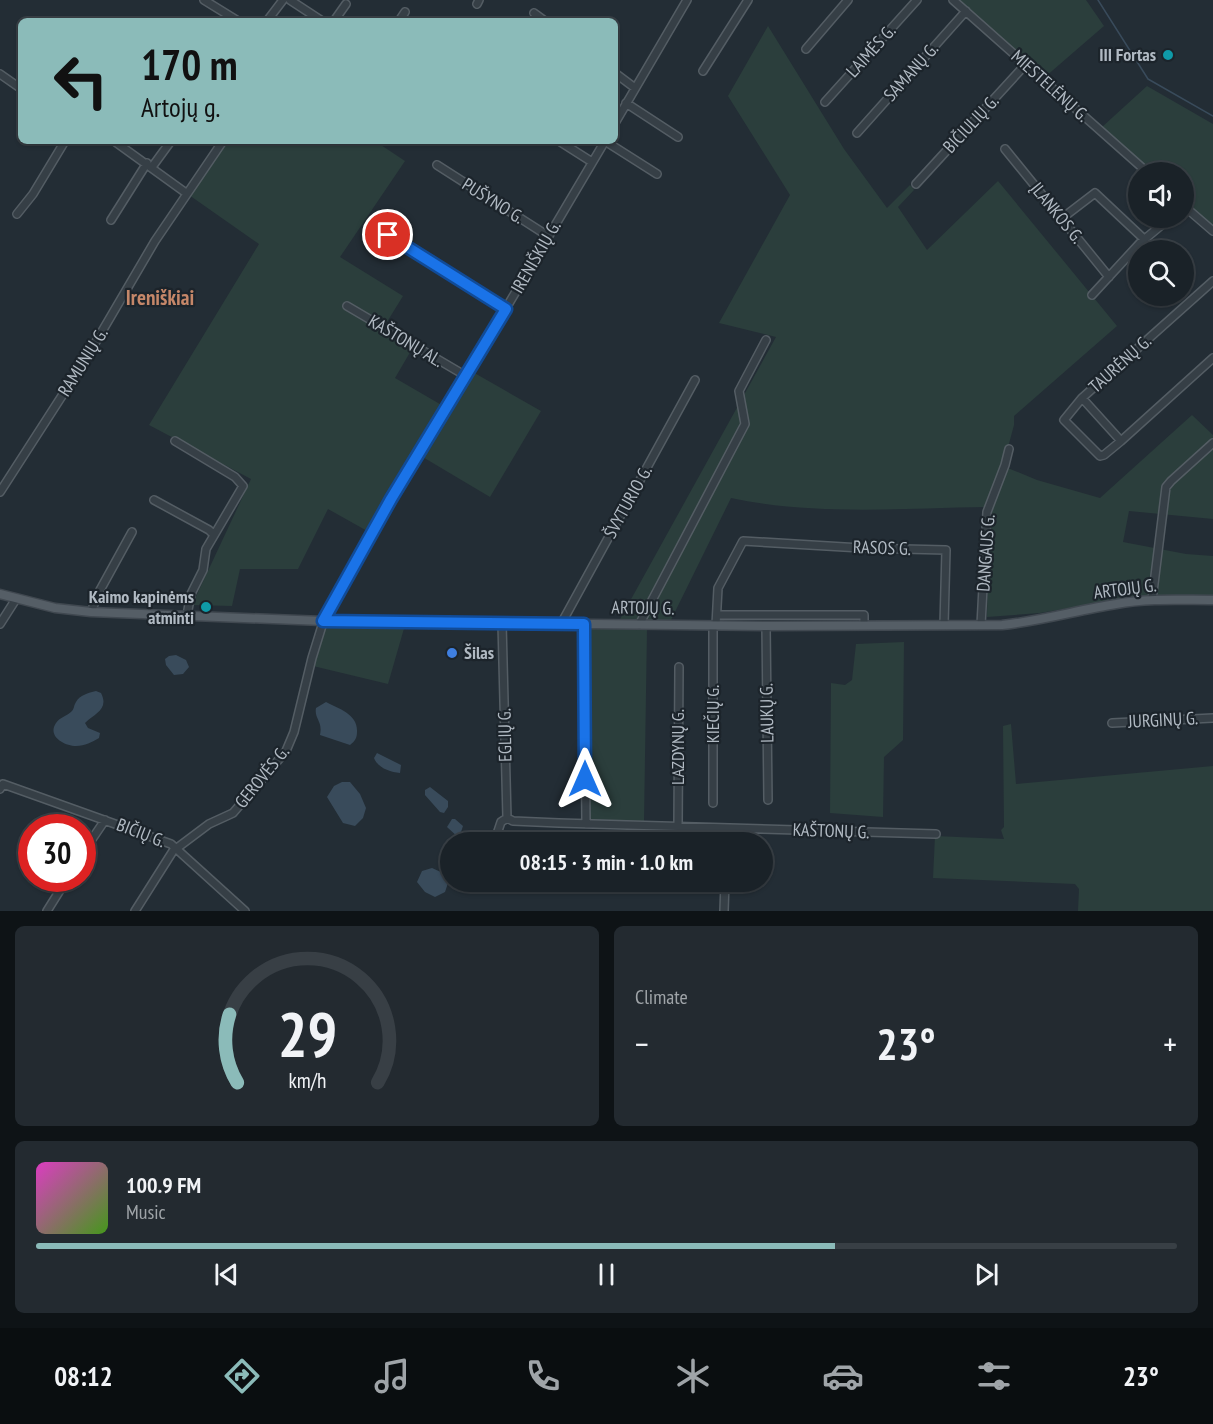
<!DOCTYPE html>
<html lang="en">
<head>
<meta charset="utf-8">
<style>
  body { margin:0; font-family:"PT Sans Narrow",sans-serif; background:#232a30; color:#f1f3f6; height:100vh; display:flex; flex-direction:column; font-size:22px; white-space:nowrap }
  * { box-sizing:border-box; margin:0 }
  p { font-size:20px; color:#9fa4a8 }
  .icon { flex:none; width:33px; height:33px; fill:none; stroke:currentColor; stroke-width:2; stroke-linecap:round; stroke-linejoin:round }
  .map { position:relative; height:911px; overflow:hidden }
  .sheet { display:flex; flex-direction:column; gap:15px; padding:15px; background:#0e1316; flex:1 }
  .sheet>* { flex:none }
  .top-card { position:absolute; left:18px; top:18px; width:600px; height:126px; border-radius:9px; box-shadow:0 2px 4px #0004,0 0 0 2px #383f45; background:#8bbbb9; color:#111; overflow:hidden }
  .buttons { position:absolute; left:1128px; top:162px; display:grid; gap:12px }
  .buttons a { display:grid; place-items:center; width:66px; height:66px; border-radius:50%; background:#1a2228; box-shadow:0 2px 4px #0004,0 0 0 2px #383f45; font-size:30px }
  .speed { position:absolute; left:18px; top:814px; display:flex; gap:12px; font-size:30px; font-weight:700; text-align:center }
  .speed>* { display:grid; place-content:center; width:78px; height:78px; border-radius:50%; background:#1a2228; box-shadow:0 2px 4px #0004,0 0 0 2px #383f45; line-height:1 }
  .speed .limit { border:9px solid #d22; background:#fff; color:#111 }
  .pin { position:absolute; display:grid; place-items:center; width:51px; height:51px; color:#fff; margin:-26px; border:3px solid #fff; border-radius:50%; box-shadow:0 2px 6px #0007 }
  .me { position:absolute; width:66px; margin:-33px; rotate:0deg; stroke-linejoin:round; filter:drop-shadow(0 0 4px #0008) }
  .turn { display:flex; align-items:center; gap:21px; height:126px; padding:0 24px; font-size:27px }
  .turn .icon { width:78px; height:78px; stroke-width:2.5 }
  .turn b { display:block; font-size:42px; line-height:51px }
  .big { font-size:45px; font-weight:600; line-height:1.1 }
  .sheet .card { flex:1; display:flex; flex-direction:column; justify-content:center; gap:9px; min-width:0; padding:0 21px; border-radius:9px; background:#232a30 }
  .sheet .dial { align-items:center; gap:0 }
  .dial svg { height:156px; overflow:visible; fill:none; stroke:#383f45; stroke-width:7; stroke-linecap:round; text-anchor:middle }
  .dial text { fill:#f1f3f6; stroke:none }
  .song { display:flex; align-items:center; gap:18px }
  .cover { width:72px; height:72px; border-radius:9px; background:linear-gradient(135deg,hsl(310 70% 55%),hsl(100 70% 35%)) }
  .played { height:6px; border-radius:3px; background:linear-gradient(90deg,#8bbbb9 70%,#383f45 70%) }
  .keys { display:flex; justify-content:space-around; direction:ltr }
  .heat { display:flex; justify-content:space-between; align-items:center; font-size:33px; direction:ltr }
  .sheet .tiles { flex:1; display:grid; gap:15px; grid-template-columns:1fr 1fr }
  .card:last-child { grid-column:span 2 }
  .trip { position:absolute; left:440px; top:832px; width:333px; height:60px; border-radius:30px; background:#1a2228; box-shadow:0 2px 4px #0004,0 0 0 2px #383f45; font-weight:600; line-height:60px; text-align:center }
  .tabs { display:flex; height:96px; justify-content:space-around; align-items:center; background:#0a0e10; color:#9fa4a8 }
  .tabs .icon { width:42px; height:42px }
  .tabs .on { color:#8bbbb9 }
  .tabs b { font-size:27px; color:#f1f3f6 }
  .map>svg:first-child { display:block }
  .green { fill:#2b3e3c }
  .water { fill:#394b5b }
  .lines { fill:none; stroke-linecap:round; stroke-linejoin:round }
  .stream { stroke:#394b5b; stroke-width:1.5 }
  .minor-casing { stroke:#545d64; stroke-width:10 }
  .major-casing { stroke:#404850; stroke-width:11 }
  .minor { stroke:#363f46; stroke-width:7 }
  .major { stroke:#555e66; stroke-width:8 }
  .route-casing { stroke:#114b97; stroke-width:15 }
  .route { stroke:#1a73e8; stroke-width:10 }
  .culture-dot { fill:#0f9aa8; stroke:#1c242b; stroke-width:2 }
  .shop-dot { fill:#3f7fe0; stroke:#1c242b; stroke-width:2 }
  .labels { text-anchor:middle; stroke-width:4.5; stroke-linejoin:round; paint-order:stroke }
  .street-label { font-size:18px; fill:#b1bac3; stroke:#1c242b }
  .poi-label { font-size:18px; font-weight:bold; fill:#b1bac3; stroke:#1c242b; text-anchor:end }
  .quarter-label { font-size:21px; font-weight:bold; fill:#c58769; stroke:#1c242b }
</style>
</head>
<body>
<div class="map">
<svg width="1213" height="911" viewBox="0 0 1213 911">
  <rect width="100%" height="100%" fill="#232d35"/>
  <!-- green -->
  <path class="green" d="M959 0H1086L1104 26 1045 77Z
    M768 26 844 149 887 208 910 185 914 190 898 207 927 250 998 181 1117 326 1014 416V425L1003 466 1037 480 1100 498 1192 415 1213 435V519L1129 511 1123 542 1186 554 1213 556V595H1167L1112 601 1040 613 987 617 989 507C904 508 815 516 731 498L671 620 619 621 776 337 719 323 790 195 728 96Z
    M1147 86 1213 124V226L1184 200V172H1153L1102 127Z
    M225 141H375L405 161 340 257 403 296 382 330 412 349 395 378 445 407 369 532 328 509 298 569H240L232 606 192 605 251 479 149 425 259 244 189 195Z
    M471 371 541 411 490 497 421 456Z
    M325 625H405L388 684 313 666Z
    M591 629H647L644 821H593L589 816V630Z
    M904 642 903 740 884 757 883 817 830 813 831 683 845 685 852 680 856 644Z
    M1011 724 1016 784 1213 766V911H1078L1079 889 1075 884 933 878 935 836 1004 839 1001 830 1004 827 1003 726Z"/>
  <!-- water -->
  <path class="water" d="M176 655 186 660 189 667 183 674 174 675 166 665 165 659 169 656Z
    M96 691 101 693C109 709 96 713 85 723L88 728 100 733 99 738C92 742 85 746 76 746 64 746 47 736 56 723 60 717 67 716 72 711 75 707 73 707 76 702 80 695 88 693 96 691Z
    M326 702C339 709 358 714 357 732 357 738 355 741 350 745L320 735C323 721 314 719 316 708Z
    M377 753 401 765 400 773C390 772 378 768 374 758Z
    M342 782H350L360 794 366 808 363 818 355 826 343 823 327 797 334 786Z
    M430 787 448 801V807L444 813 440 812 425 795V790Z
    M452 819H455L463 826 459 838 447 827Z
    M432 868 443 873 448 883 445 892 435 897 425 892 417 882 422 871Z"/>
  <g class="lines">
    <!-- stream -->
    <path class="stream" d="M1098 0 1148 79 1213 116"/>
    <defs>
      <path id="minor" d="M204 0 238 21
        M290 0 322 21
        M953 0 1147 172
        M477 4 479 0
        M534 13 545 21
        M267 21 283 0
        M334 21 346 4
        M399 21 405 12
        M806 49 848 0
        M703 71 748 0
        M615 73 635 88
        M0 74 20 88
        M825 102 917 0
        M626 103 678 137
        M615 123 687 0
        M857 133 966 11
        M114 141 186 193
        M559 141 592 162
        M1005 149 1109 277
        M437 165 548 236
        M152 167 171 141
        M916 184 1026 64
        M1184 206 1213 231
        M17 214 33 194 65 141
        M1061 219 1095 193 1144 239
        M111 220 147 163
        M388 235 506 309
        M1213 281 1082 398 1121 441 1213 358
        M1092 295 1140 243 1170 218
        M347 306 466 376
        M1082 398 1064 420 1100 456 1104 455 1121 441
        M175 441 235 477 243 486 206 549 203 570 191 594 187 615
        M0 492 87 357 155 241 223 141
        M154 500 209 530 214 535
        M1152 600 1166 487 1171 481 1213 443
        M91 612 99 592 132 532
        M717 615H864V625
        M0 624 16 599
        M561 624 695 380
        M584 624 586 824
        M639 625 745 424 739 391 766 340
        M716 625 718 588 743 541 861 548 946 550 944 625
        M981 625 987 512 1005 465 1009 449
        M766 626 768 800
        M1112 723 1213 718
        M0 789 3 784 171 844 245 911
        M713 803V625
        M507 818 513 821 559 823 936 834
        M678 826 679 667
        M494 843 501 822 507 818 502 623
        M726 843V828
        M82 854 105 820
        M47 911 67 879
        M135 911 173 851 209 824 233 813 286 751 294 732 312 658 325 616 391 499 466 376 605 141 657 174
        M724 911 725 882"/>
      <path id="major" d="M0 594 55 608 91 612 323 621 766 626 1002 625C1041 621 1078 610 1116 604 1148 598 1181 600 1213 600"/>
    </defs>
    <!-- minor casing -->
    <use href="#minor" class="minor-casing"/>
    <!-- major casing -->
    <use href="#major" class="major-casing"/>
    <!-- minor -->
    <use href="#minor" class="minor"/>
    <!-- major -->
    <use href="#major" class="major"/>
  </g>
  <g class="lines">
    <defs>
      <path id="route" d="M388 235 506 309 391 499 323 621 584 624 585 779"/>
    </defs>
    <!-- route casing -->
    <use href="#route" class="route-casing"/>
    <!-- route -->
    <use href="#route" class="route"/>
  </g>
  <!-- markers -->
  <g class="culture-dot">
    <circle cx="1168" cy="55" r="6"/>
    <circle cx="206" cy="607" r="6"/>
  </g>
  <circle class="shop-dot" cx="452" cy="653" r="6"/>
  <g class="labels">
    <!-- street labels -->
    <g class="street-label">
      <text transform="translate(871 51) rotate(-48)" y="6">LAIMĖS G.</text>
      <text transform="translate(911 72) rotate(-48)" y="6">SAMANŲ G.</text>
      <text transform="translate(1050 86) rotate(42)" y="6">MIESTELĖNŲ G.</text>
      <text transform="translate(971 124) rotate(-47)" y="6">BIČIULIŲ G.</text>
      <text transform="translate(493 201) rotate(32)" y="6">PUŠYNO G.</text>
      <text transform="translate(1057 213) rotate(51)" y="6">ĮLANKOS G.</text>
      <text transform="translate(536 257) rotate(-60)" y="6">IRENIŠKIŲ G.</text>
      <text transform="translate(406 341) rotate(31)" y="6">KAŠTONŲ AL.</text>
      <text transform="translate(83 362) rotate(-58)" y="6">RAMUNIŲ G.</text>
      <text transform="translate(1120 364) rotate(-42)" y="6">TAURĖNŲ G.</text>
      <text transform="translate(628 502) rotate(-61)" y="6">ŠVYTURIO G.</text>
      <text transform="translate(882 548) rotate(2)" y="6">RASOS G.</text>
      <text transform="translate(986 553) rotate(-86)" y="6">DANGAUS G.</text>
      <text transform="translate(1125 589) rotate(-7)" y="6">ARTOJŲ G.</text>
      <text transform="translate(643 608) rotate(1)" y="6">ARTOJŲ G.</text>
      <text transform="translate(767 713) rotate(-91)" y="6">LAUKŲ G.</text>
      <text transform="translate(713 714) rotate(-90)" y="6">KIEČIŲ G.</text>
      <text transform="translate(1163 720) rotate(-3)" y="6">JURGINŲ G.</text>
      <text transform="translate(505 735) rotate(-91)" y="6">EGLIŲ G.</text>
      <text transform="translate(678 747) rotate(-90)" y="6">LAZDYNŲ G.</text>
      <text transform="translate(262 777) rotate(-51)" y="6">GEROVĖS G.</text>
      <text transform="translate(831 831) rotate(2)" y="6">KAŠTONŲ G.</text>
      <text transform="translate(141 833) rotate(21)" y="6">BIČIŲ G.</text>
    </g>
    <!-- poi labels -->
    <g class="poi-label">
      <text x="1156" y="61">III Fortas</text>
      <text x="194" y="603">Kaimo kapinėms<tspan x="194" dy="21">atminti</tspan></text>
      <text x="464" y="659" text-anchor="start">Šilas</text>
    </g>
    <!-- quarter labels -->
    <g class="quarter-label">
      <text x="160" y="305">Ireniškiai</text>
    </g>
  </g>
</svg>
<div class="buttons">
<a><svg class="icon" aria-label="sound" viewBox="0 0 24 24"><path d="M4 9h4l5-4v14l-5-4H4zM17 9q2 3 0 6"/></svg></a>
<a><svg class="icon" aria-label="search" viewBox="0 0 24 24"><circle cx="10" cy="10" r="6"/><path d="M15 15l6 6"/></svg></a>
</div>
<div class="speed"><div class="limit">30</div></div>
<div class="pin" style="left:388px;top:235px;background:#d93025"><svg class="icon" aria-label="arrive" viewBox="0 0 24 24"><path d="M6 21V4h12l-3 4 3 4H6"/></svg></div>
<svg class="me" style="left:585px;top:779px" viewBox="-20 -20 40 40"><path d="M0-17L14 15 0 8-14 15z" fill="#1a73e8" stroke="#fff" stroke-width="4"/></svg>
<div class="trip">08:15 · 3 min · 1.0 km</div>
<div class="top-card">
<div class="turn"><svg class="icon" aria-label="left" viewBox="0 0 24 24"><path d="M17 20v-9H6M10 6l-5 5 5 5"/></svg><div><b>170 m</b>Artojų g.</div></div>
</div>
</div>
<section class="sheet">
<div class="tiles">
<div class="card dial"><svg viewBox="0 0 100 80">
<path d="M14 69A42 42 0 1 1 86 69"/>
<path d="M14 69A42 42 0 0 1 10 34" stroke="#8bbbb9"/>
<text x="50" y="56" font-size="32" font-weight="700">29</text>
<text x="50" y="72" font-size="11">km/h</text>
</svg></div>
<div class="card"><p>Climate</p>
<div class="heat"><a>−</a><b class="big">23°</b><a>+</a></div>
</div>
<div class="card">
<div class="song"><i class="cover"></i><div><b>100.9 FM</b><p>Music</p></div></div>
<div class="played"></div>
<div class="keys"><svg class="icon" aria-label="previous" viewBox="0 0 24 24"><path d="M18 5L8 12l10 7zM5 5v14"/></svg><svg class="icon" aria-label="pause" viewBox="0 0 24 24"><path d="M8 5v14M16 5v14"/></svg><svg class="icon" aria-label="next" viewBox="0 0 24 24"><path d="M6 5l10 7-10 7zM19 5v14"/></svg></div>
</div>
</div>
</section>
<nav class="tabs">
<b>08:12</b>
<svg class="icon on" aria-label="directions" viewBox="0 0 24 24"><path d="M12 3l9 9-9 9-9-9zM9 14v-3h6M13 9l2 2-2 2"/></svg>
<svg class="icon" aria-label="music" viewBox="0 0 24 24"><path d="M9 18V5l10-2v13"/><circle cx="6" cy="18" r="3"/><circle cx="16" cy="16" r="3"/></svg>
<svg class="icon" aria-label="phone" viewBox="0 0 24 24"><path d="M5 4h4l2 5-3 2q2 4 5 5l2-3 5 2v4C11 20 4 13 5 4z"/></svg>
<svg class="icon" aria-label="climate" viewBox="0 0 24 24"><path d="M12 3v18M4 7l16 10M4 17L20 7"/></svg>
<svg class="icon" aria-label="car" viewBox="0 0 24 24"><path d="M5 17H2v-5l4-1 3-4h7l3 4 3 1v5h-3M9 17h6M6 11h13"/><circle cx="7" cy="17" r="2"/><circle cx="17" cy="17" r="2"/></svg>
<svg class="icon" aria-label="filters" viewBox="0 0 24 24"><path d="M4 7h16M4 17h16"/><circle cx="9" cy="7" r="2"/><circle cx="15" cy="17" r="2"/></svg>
<b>23°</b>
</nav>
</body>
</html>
